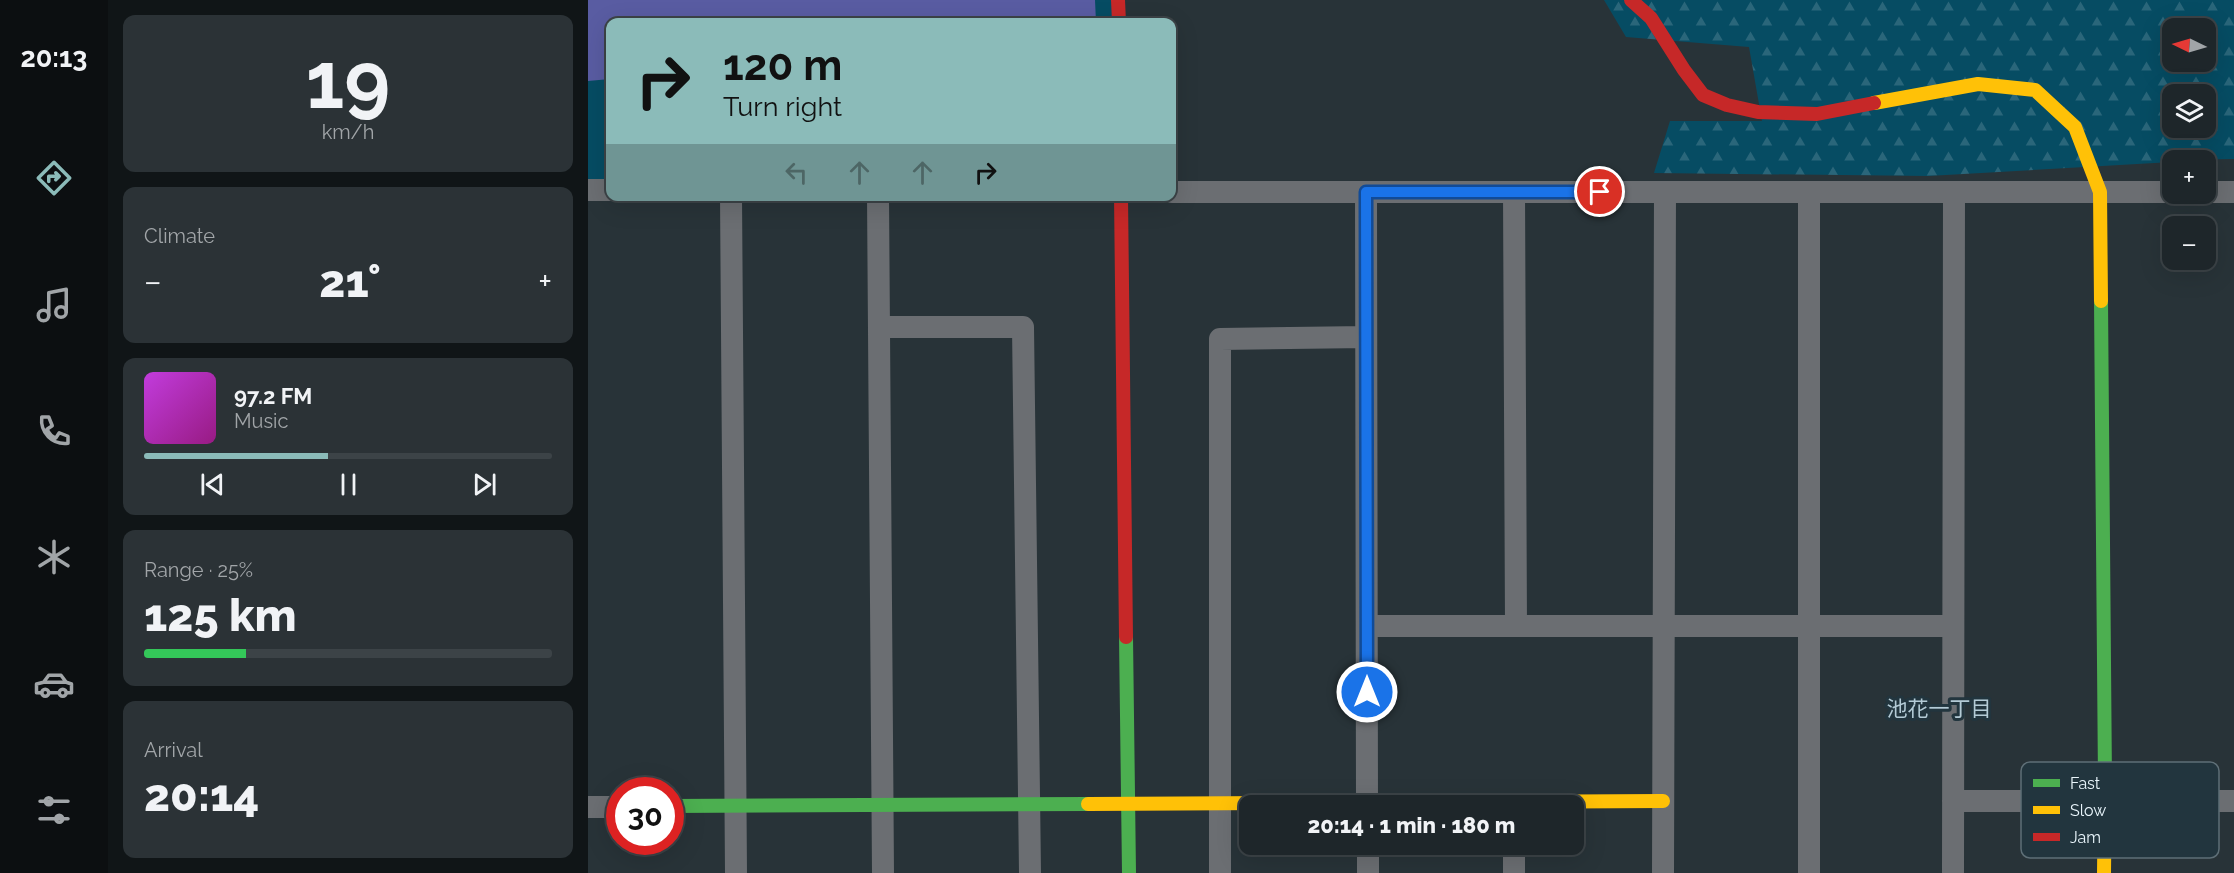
<!DOCTYPE html>
<html lang="en">
<head>
<meta charset="utf-8">
<style>
  body { margin:0; font-family:Raleway,"Noto Sans JP",sans-serif; background:#2b3236; color:#f1f3f6; height:100vh; display:flex; flex-direction:column; font-size:22px; white-space:nowrap }
  * { box-sizing:border-box; margin:0 }
  p { font-size:20px; color:#a1a5a8 }
  .icon { flex:none; width:33px; height:33px; fill:none; stroke:currentColor; stroke-width:2; stroke-linecap:round; stroke-linejoin:round }
  .map { position:relative; flex:1; overflow:hidden }
  .side { display:flex; flex-direction:column; gap:15px; padding:15px; background:#101517; width:480px }
  .side>* { flex:none }
  .guide { position:absolute; left:18px; top:18px; width:570px; height:183px; border-radius:12px; box-shadow:0 6px 24px #0002,0 0 0 2px #3c4347; background:#8bbbb9; color:#111; overflow:hidden }
  .needle { width:39px; rotate:275deg }
  .controls { position:absolute; left:1574px; top:18px; display:grid; gap:12px }
  .controls a { display:grid; place-items:center; width:54px; height:54px; border-radius:12px; background:#1e262a; box-shadow:0 6px 24px #0002,0 0 0 2px #3c4347; font-size:30px }
  .speed { position:absolute; left:18px; top:777px; display:flex; gap:12px; font-size:30px; font-weight:700; text-align:center }
  .speed>* { display:grid; place-content:center; width:78px; height:78px; border-radius:50%; background:#1e262a; box-shadow:0 6px 24px #0002,0 0 0 2px #3c4347; line-height:1 }
  .speed .limit { border:9px solid #d22; background:#fff; color:#111 }
  .pin { position:absolute; display:grid; place-items:center; width:51px; height:51px; color:#fff; margin:-26px; border:3px solid #fff; border-radius:50%; box-shadow:0 2px 6px #0007 }
  .me { position:absolute; width:66px; margin:-33px; rotate:0deg; stroke-linejoin:round; filter:drop-shadow(0 0 4px #0008) }
  .turn { display:flex; align-items:center; gap:21px; height:126px; padding:0 18px; font-size:27px }
  .turn .icon { width:78px; height:78px; stroke-width:2.5 }
  .turn b { display:block; font-size:42px; line-height:51px }
  .lanes { display:flex; align-items:center; height:57px; padding:0 18px; background:#0003; justify-content:center; gap:30px; direction:ltr }
  .lanes .off { opacity:.35 }
  .big { font-size:45px; font-weight:800; line-height:1.1 }
  .side .card { flex:1; display:flex; flex-direction:column; justify-content:center; gap:9px; min-width:0; padding:0 21px; border-radius:12px; background:#2b3236 }
  .side .dial { align-items:center; gap:0 }
  .dial b { font-size:78px; line-height:1 }
  .song { display:flex; align-items:center; gap:18px }
  .cover { width:72px; height:72px; border-radius:9px; background:linear-gradient(135deg,hsl(290 70% 55%),hsl(310 70% 35%)) }
  .played { height:6px; border-radius:3px; background:linear-gradient(90deg,#8bbbb9 45%,#3c4347 45%) }
  .keys { display:flex; justify-content:space-around; direction:ltr }
  .heat { display:flex; justify-content:space-between; align-items:center; font-size:33px; direction:ltr }
  .charge { height:9px; border-radius:4px; background:linear-gradient(90deg,#34c759 25%,#3c4347 0) }
  .trip { position:absolute; left:651px; top:795px; width:345px; height:60px; border-radius:12px; background:#1e262a; box-shadow:0 6px 24px #0002,0 0 0 2px #3c4347; font-weight:800; line-height:60px; text-align:center }
  main { display:flex; flex:1; min-height:0 }
  .menu { display:flex; flex-direction:column; width:108px; justify-content:space-around; align-items:center; background:#0c0f11; color:#a1a5a8 }
  .menu .icon { width:42px; height:42px }
  .menu .selected { color:#8bbbb9 }
  .menu b { font-size:27px; color:#f1f3f6 }
  .map>svg:first-child { display:block }
  .forest { fill:url(#forest-firs); fill-rule:evenodd }
  .park { fill:#064c63 }
  .water { fill:#595ca2 }
  .lines { fill:none; stroke-linecap:round; stroke-linejoin:round }
  .street { stroke:#6b6e72; stroke-width:22 }
  .fast { stroke:#4caf50; stroke-width:14 }
  .slow { stroke:#ffc107; stroke-width:14 }
  .jam { stroke:#c62828; stroke-width:14 }
  .route-casing { stroke:#114b97; stroke-width:15 }
  .route { stroke:#1a73e8; stroke-width:10 }
  .labels { text-anchor:middle; stroke-width:6; stroke-linejoin:round; paint-order:stroke }
  .neighbourhood-label { font-size:21px; fill:#b4cbd6; stroke:#22353e }
  .key { fill:#22353e; stroke:#5e6f77; stroke-width:1.5 }
  .key-label { font-size:16px; fill:#e9f5fb }
</style>
</head>
<body>
<main>
<nav class="menu">
<b>20:13</b>
<svg class="icon selected" aria-label="directions" viewBox="0 0 24 24"><path d="M12 3l9 9-9 9-9-9zM9 14v-3h6M13 9l2 2-2 2"/></svg>
<svg class="icon" aria-label="music" viewBox="0 0 24 24"><path d="M9 18V5l10-2v13"/><circle cx="6" cy="18" r="3"/><circle cx="16" cy="16" r="3"/></svg>
<svg class="icon" aria-label="phone" viewBox="0 0 24 24"><path d="M5 4h4l2 5-3 2q2 4 5 5l2-3 5 2v4C11 20 4 13 5 4z"/></svg>
<svg class="icon" aria-label="climate" viewBox="0 0 24 24"><path d="M12 3v18M4 7l16 10M4 17L20 7"/></svg>
<svg class="icon" aria-label="car" viewBox="0 0 24 24"><path d="M5 17H2v-5l4-1 3-4h7l3 4 3 1v5h-3M9 17h6M6 11h13"/><circle cx="7" cy="17" r="2"/><circle cx="17" cy="17" r="2"/></svg>
<svg class="icon" aria-label="filters" viewBox="0 0 24 24"><path d="M4 7h16M4 17h16"/><circle cx="9" cy="7" r="2"/><circle cx="15" cy="17" r="2"/></svg>
</nav>
<section class="side">
<div class="card dial"><b>19</b><p>km/h</p></div>
<div class="card"><p>Climate</p>
<div class="heat"><a>−</a><b class="big">21°</b><a>+</a></div>
</div>
<div class="card">
<div class="song"><i class="cover"></i><div><b>97.2 FM</b><p>Music</p></div></div>
<div class="played"></div>
<div class="keys"><svg class="icon" aria-label="previous" viewBox="0 0 24 24"><path d="M18 5L8 12l10 7zM5 5v14"/></svg><svg class="icon" aria-label="pause" viewBox="0 0 24 24"><path d="M8 5v14M16 5v14"/></svg><svg class="icon" aria-label="next" viewBox="0 0 24 24"><path d="M6 5l10 7-10 7zM19 5v14"/></svg></div>
</div>
<div class="card"><p>Range · 25%</p><b class="big">125 km</b><div class="charge"></div></div>
<div class="card"><p>Arrival</p><b class="big">20:14</b></div>
</section>
<div class="map">
<svg width="1646" height="873" viewBox="0 0 1646 873">
  <defs>
    <pattern id="forest-firs" width="22" height="20" patternUnits="userSpaceOnUse" patternTransform="scale(1.5)"><rect width="22" height="20" fill="#064c63"/><path d="M5 1l3.5 6h-7zM16 11l3.5 6h-7z" fill="#2a667a"/></pattern>
  </defs>
  <rect width="100%" height="100%" fill="#283338"/>
  <!-- forest -->
  <path class="forest" d="M1016 0H1646V159L1584 160V162L1340 176 1066 173 1082 121H1174L1161 47 1038 37ZM1584 28H1617V62H1584ZM1584 94H1617V128H1584Z"/>
  <!-- park -->
  <path class="park" d="M0 0H530L531 22H22V190H0Z"/>
  <!-- water -->
  <path class="water" d="M0 0H507L508 22H22V79L0 81Z"/>
  <g class="lines">
    <!-- street -->
    <path class="street" d="M0 190H22
      M584 192H1584
      M778 192 779 806
      M926 192 928 626
      M1221 192V873
      M1617 192H1646
      M143 196 148 873
      M290 196 295 873
      M291 327H435L442 873
      M779 626H1365
      M1365 801H1646
      M0 807H32
      M780 844V873
      M632 873V339L778 337
      M926 873V844
      M1075 873 1077 192
      M1365 873 1366 192"/>
    <!-- fast -->
    <path class="fast" d="M1513 301 1517 783
      M538 637 541 873
      M82 806 500 804"/>
    <!-- slow -->
    <path class="slow" d="M1286 103 1390 84 1447 90 1487 127 1512 192 1513 301
      M500 804 1075 801
      M1516 873 1517 783"/>
    <!-- jam -->
    <path class="jam" d="M530 0 531 22
      M1043 0 1063 18 1096 70 1115 95 1139 105 1170 112 1229 114 1286 103
      M533 196 538 637"/>
  </g>
  <g class="lines">
    <defs>
      <path id="route" d="M779 692 778 192H1012"/>
    </defs>
    <!-- route casing -->
    <use href="#route" class="route-casing"/>
    <!-- route -->
    <use href="#route" class="route"/>
  </g>
  <g class="labels">
    <!-- neighbourhood labels -->
    <g class="neighbourhood-label">
      <text x="1351" y="716">池花一丁目</text>
    </g>
  </g>
  <!-- legend -->
  <rect x="1433" y="762" width="198" height="96" rx="9" class="key"/>
  <rect x="1445" y="779" width="27" height="8" fill="#4caf50"/>
  <rect x="1445" y="806" width="27" height="8" fill="#ffc107"/>
  <rect x="1445" y="833" width="27" height="8" fill="#c62828"/>
  <g class="key-label">
    <text x="1482" y="789">Fast</text>
    <text x="1482" y="816">Slow</text>
    <text x="1482" y="843">Jam</text>
  </g>
</svg>
<div class="controls">
<a><svg class="needle" viewBox="-14 -14 28 28"><path d="M0-13l5 13h-10z" fill="#e53935"/><path d="M0 13l5-13h-10z" fill="#a1a5a8"/></svg></a>
<a><svg class="icon" aria-label="layers" viewBox="0 0 24 24"><path d="M12 4l9 5-9 5-9-5zM3 14l9 5 9-5"/></svg></a>
<a>+</a>
<a>−</a>
</div>
<div class="speed"><div class="limit">30</div></div>
<div class="pin" style="left:1012px;top:192px;background:#d93025"><svg class="icon" aria-label="arrive" viewBox="0 0 24 24"><path d="M6 21V4h12l-3 4 3 4H6"/></svg></div>
<svg class="me" style="left:779px;top:692px" viewBox="-20 -20 40 40"><circle r="17" fill="#1a73e8" stroke="#fff" stroke-width="3"/><path d="M0-11L8 9 0 5-8 9z" fill="#fff"/></svg>
<div class="trip">20:14 · 1 min · 180 m</div>
<div class="guide">
<div class="turn"><svg class="icon" aria-label="right" viewBox="0 0 24 24"><path d="M7 20v-9h11M14 6l5 5-5 5"/></svg><div><b>120 m</b>Turn right</div></div>
<div class="lanes"><svg class="icon off" aria-label="left" viewBox="0 0 24 24"><path d="M17 20v-9H6M10 6l-5 5 5 5"/></svg><svg class="icon off" aria-label="ahead" viewBox="0 0 24 24"><path d="M12 20V5M6 11l6-6 6 6"/></svg><svg class="icon off" aria-label="ahead" viewBox="0 0 24 24"><path d="M12 20V5M6 11l6-6 6 6"/></svg><svg class="icon" aria-label="right" viewBox="0 0 24 24"><path d="M7 20v-9h11M14 6l5 5-5 5"/></svg></div>
</div>
</div>
</main>
</body>
</html>
